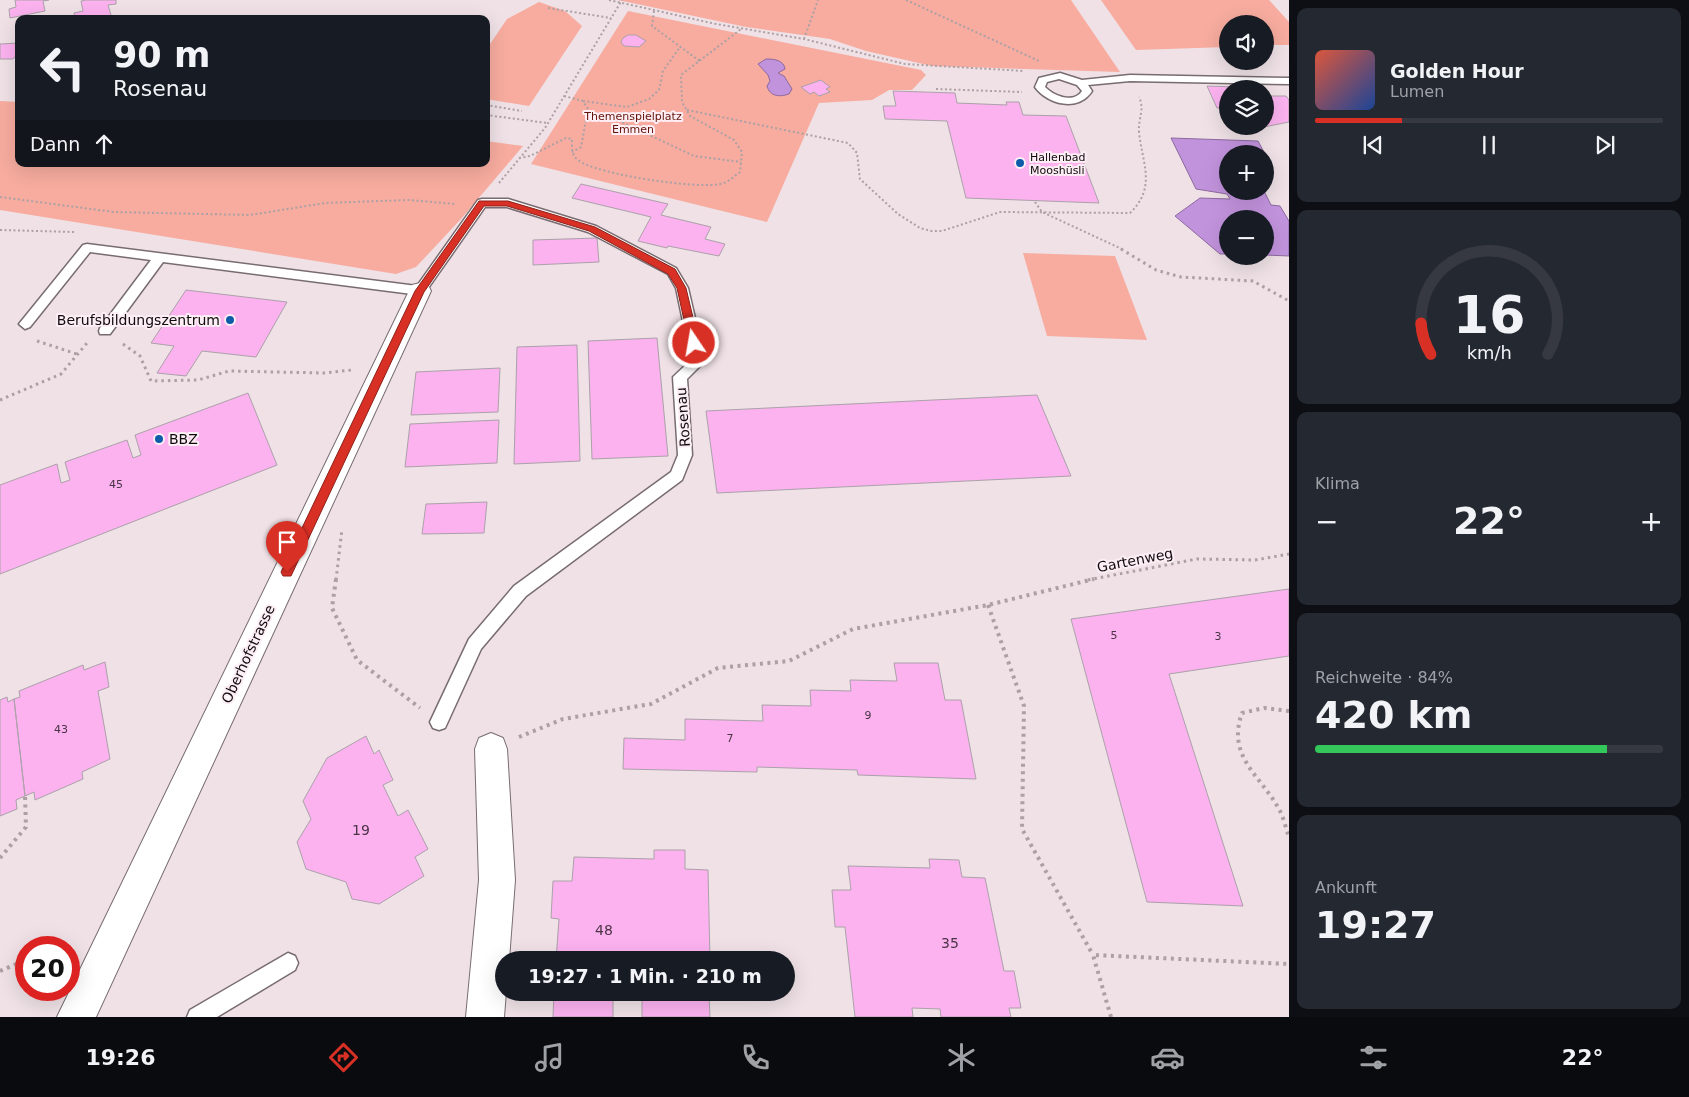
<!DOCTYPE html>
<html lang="de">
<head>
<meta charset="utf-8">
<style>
  body { margin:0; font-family:"DejaVu Sans",sans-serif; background:#242831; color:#f1f3f6; height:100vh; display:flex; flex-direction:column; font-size:19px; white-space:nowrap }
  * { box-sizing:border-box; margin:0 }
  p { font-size:16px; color:#9ea1a6 }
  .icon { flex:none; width:28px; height:28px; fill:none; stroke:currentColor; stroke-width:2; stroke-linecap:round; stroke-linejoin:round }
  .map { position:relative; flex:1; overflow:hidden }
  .sheet { display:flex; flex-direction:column; gap:8px; padding:8px; background:#0d0f14; width:400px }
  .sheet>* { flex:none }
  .banner { position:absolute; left:15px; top:15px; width:475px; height:152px; border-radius:10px; box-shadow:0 5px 20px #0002; background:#171b24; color:#f1f3f6; overflow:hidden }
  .buttons { position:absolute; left:1219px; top:15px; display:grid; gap:10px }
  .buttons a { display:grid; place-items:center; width:55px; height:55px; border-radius:50%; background:#171b24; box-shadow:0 5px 20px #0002; font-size:25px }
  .speed { position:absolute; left:15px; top:936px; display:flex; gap:10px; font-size:25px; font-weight:700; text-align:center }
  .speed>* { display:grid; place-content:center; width:65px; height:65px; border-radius:50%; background:#171b24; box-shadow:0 5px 20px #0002; line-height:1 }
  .speed .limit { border:8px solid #d22; background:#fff; color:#111 }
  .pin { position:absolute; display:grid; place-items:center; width:42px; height:42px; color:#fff; margin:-51px -21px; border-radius:50% 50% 50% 0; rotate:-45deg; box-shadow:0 0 5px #0007 }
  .pin .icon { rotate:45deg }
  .me { position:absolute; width:55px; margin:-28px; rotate:348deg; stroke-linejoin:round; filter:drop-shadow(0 0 4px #0008) }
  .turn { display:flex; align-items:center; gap:18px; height:105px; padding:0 15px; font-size:22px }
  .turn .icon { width:65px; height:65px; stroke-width:2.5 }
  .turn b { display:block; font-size:35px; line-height:42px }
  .then { display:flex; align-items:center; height:48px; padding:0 15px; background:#0003; gap:10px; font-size:19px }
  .big { font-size:38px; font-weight:600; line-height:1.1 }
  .sheet .card { flex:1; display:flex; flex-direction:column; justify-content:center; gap:8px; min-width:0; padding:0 18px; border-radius:10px; background:#242831 }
  .sheet .dial { align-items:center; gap:0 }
  .dial svg { height:130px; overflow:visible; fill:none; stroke:#363941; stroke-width:7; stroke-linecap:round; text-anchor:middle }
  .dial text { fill:#f1f3f6; stroke:none }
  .song { display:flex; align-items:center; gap:15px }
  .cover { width:60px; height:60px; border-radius:8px; background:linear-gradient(135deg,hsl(10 70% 55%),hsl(220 70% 35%)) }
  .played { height:5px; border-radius:2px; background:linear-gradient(90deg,#d93025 25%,#363941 25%) }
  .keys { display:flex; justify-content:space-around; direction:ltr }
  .heat { display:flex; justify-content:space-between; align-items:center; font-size:28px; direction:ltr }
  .charge { height:8px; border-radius:4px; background:linear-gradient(90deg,#34c759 84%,#363941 0) }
  .trip { position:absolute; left:495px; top:951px; width:300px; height:50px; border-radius:25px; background:#171b24; box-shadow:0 5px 20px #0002; font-weight:600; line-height:50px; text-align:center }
  .dock { display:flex; height:80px; justify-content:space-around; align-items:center; background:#090b0e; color:#9ea1a6 }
  .dock .icon { width:35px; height:35px }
  .dock .selected { color:#d93025 }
  .dock b { font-size:22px; color:#f1f3f6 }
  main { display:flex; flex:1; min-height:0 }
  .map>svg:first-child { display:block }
  .green { fill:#f7ac9f }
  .water { fill:#c293dd; stroke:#8c6a9e }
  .building { fill:#fbb2ef; stroke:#aba1a9 }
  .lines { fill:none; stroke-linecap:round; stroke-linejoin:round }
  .service-casing { stroke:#786c71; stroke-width:3 }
  .minor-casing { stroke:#786c71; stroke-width:2 }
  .path-far2 { stroke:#aca0a4; stroke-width:2; stroke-dasharray:2 2.5; stroke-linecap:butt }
  .path-far1 { stroke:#aca0a4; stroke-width:3; stroke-dasharray:2.5 4; stroke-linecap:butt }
  .path { stroke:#aca0a4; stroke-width:4; stroke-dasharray:3 4.5; stroke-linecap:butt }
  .service { fill:#fff; fill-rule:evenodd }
  .minor { fill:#fff; fill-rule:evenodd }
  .route { fill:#d93025; stroke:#8d1f18 }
  .poi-dot { fill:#0d5ba9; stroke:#fceef4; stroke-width:2 }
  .labels { text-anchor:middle; stroke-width:4; stroke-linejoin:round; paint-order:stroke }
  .far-park-label { font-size:11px; fill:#641309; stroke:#fceef4 }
  .far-poi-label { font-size:11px; fill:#0f0a0c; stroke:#fceef4; text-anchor:start }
  .number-label { font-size:11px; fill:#4a3445 }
  .poi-label { font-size:14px; fill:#0f0a0c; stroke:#fceef4; text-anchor:end }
  .street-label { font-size:14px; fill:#0f0a0c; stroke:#fceef4 }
  .near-number-label { font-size:14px; fill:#4a3445 }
</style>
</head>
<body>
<main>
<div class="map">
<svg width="1289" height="1017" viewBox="0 0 1289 1017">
  <rect width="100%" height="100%" fill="#efe1e6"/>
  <!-- green -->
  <path class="green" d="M618 0H1071L1120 72 932 66 866 51 830 39 746 27Z
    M1101 0H1269L1289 22V45H1265V24H1228L1227 47 1136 50Z
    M539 2 565 11 582 26 529 106 486 99V50L507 19Z
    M628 11 921 70 926 75 912 90H889L872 100 819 103 767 222 531 164Z
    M0 101 19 102V164H486V141L523 146 461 219 416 267 396 274 0 210Z
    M1023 253 1115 256 1147 340 1047 336Z"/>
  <!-- water -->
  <path class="water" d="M766 59C774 59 784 60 785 69L778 73 784 76 792 89 789 94C780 97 770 97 767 86L770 81 768 75 758 64Z
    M1171 138 1258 141 1265 154H1228V191H1264L1271 205 1280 206 1289 221V256L1265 255V219H1228L1227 254H1220L1175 216 1200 198 1230 199 1227 194 1196 189Z"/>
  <!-- building -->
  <path class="building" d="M15 0H49L43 1 45 11 10 18 9 9 16 7Z
    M86 0H116V4L108 5 111 15 104 18 75 19 74 13 83 11 81 1Z
    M628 35H636L646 41 639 47 624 46 621 42 623 38Z
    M19 43V52L13 59H0V44Z
    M821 80 830 87 826 89 830 92 819 96 814 92 810 94 801 87Z
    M1207 86 1238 87 1239 89H1228V108H1217Z
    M893 91 955 93 957 103 1007 105 1006 102H1019L1023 115 1066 116 1099 203 966 198 947 121 885 119 883 106H896Z
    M1265 96H1286L1289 100V122L1264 127 1263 126H1265Z
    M581 184 668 204 661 215 711 227 705 239 725 244 719 256 668 246 667 248 638 241 651 217 572 198Z
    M597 238 599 262 533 265V240Z
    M186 290 287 302 256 357 202 351 186 376 157 373 174 346 151 343Z
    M657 338 668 456 592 459 588 341Z
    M577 345 580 461 514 464 517 347Z
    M500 368 498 412 411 415 416 372Z
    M248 393 277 465 0 574V485L57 464 61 483 70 480 65 462 127 440 133 458 141 455 135 435Z
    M1037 395 1071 476 717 493 706 411Z
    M499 420 497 463 405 467 410 424Z
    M487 502 484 533 422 534 426 504Z
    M1289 589V656L1169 674 1243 906 1147 902 1071 619Z
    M105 662 109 687 98 691 110 759 82 772 83 779 35 800 34 792 25 796 14 699 20 697 19 691 83 665 84 670Z
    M894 663H938L945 700H961L976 779 858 775 857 770 757 767V772L623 769 624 738 685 740V719L763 721 762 705 811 706 810 690 851 691 850 680 897 681Z
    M7 697 8 702 14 699 25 796 16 800 17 809 0 816V700Z
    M366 736 374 754 379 750 393 780 383 785 398 816 408 810 428 849 415 857 424 876 379 904 352 899 346 882 306 869 297 842 311 819 303 801 327 758Z
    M654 850H685V869L708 870 710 960H556L559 919 551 918 553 881H572L574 857 654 859Z
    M929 859 959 860 962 877 985 878 1004 971H1014L1021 1008H1009L1011 1017H941L940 1009 912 1008 913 1017H855L845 927H835L832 890H851L848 866 930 868Z
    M554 992H720V994H709L710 1017H642V998L613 997V1017H553Z"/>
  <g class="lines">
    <defs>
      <path id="service" d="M1060 73 1082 80 1130 75 1289 78V84L1130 81 1088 85 1092 91C1079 112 1048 105 1035 87L1039 78ZM1059 79 1077 85 1082 91C1073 104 1054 96 1045 87L1047 82Z
        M482 199H508L596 226 676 268 688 288 705 361 687 379 692 455 682 480 526 596 481 649 445 728 439 730 433 728 430 722 469 639 514 586 671 472 678 455 673 377 691 360 676 288 668 274 588 232 507 207H485L424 294 420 295 163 262 110 334H100L99 331 100 328 151 260 90 252 30 327 25 329 19 324 83 245 87 244 417 286 478 200Z
        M288 953 295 956 298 963 295 970 217 1017H187L190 1010Z"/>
      <path id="minor" d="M420 283 428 285 431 291 96 1017H57L409 291 412 285Z
        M491 733 503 738 507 749 515 880 509 960H504V992H506L504 1017H466L479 880 475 749 479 738Z"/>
    </defs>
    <!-- service casing -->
    <use href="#service" class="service-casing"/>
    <!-- minor casing -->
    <use href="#minor" class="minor-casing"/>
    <!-- path-far2 -->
    <path class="path-far2" d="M609 0 716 24 804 39 905 64 1024 71
      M906 0 1039 61
      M548 8 611 18
      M654 11 652 26 701 62
      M804 39 818 0
      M936 89 1022 92
      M564 96 583 101 588 109 581 147 572 152
      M583 101 627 107 649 99 659 90 663 71 680 47
      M486 105 522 111
      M687 110 848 143 857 153 860 179 898 214 920 228 931 231H942L1000 212 1130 213C1157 187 1142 163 1139 132 1138 118 1145 110 1139 97
      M588 112 611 117 694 156 741 162
      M486 115 547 123
      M519 158 530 156 566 138 572 139C572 147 571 155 578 160 594 174 704 191 724 183 730 181 735 175 740 172L742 152 734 140 690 116 682 102 681 75 741 29
      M499 183 545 128 622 0
      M0 197 114 212 250 215 325 203 409 200 455 204
      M1035 202 1042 212 1124 250
      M0 230 74 232"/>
    <!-- path-far1 -->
    <path class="path-far1" d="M1121 249 1156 270 1181 277 1253 281 1289 301
      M37 341 77 354
      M123 344 140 356 151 381 198 380 229 371 324 373 352 370
      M0 400 61 374 87 343
      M336 580 342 529
      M1088 580 1197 559 1255 560 1289 554"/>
    <!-- path -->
    <path class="path" d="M336 579 332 608 357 660 420 708
      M988 605 1024 706 1022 829 1093 955
      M1289 711 1264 708 1242 713C1226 758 1262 776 1280 811 1284 819 1286 829 1289 837
      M519 737 563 719 651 704 718 668 789 661 853 629 988 605 1094 579
      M0 858 26 827 25 796
      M0 971 19 963H26
      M1111 1017 1093 955 1289 964"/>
    <!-- service -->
    <use href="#service" class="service"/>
    <!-- minor -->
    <use href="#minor" class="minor"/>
  </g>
  <!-- route -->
  <path class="route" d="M479 201H508L595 227 675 269 686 288 699 343 694 347 689 343 677 288 668 274 589 231 507 206H484L424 292 291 576H283L281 572 415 291Z"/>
  <!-- markers -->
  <g class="poi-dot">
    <circle cx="1020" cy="163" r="5"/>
    <circle cx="230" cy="320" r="5"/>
    <circle cx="159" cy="439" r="5"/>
  </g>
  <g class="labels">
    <!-- far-park labels -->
    <g class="far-park-label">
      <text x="633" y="120">Themenspielplatz<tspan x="633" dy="13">Emmen</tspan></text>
    </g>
    <!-- far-poi labels -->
    <g class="far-poi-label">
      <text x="1030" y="161">Hallenbad<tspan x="1030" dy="13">Mooshüsli</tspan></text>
    </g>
    <!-- number labels -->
    <g class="number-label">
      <text x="116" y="488">45</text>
      <text x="1114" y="639">5</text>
      <text x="1218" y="640">3</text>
      <text x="868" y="719">9</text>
      <text x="61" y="733">43</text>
      <text x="730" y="742">7</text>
    </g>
    <!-- poi labels -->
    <g class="poi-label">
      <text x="220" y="325">Berufsbildungszentrum</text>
      <text x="169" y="444" text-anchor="start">BBZ</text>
    </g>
    <!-- street labels -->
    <g class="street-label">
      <text transform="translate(683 417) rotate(-94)" y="5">Rosenau</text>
      <text transform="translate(1135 560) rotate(-11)" y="5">Gartenweg</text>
      <text transform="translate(248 654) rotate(-65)" y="5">Oberhofstrasse</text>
    </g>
    <!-- near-number labels -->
    <g class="near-number-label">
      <text x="361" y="835">19</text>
      <text x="604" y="935">48</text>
      <text x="950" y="948">35</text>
    </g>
  </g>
</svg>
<div class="buttons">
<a><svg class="icon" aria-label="sound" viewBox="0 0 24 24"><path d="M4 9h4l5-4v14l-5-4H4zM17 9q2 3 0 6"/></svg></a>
<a><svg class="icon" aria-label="layers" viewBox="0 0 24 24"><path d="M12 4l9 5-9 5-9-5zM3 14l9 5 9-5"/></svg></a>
<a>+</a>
<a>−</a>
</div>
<div class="speed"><div class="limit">20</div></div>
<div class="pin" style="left:287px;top:572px;background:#d93025"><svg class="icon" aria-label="arrive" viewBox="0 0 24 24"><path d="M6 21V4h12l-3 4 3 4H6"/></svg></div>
<svg class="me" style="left:694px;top:343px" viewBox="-20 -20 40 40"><circle r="17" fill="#d93025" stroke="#fff" stroke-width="3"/><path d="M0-11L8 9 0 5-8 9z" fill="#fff"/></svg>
<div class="trip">19:27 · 1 Min. · 210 m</div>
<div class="banner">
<div class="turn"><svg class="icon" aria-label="left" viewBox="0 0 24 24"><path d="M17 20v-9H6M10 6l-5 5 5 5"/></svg><div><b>90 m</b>Rosenau</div></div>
<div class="then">Dann<svg class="icon" aria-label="ahead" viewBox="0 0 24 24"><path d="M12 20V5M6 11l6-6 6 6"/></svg></div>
</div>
</div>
<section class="sheet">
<div class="card">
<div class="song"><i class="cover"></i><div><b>Golden Hour</b><p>Lumen</p></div></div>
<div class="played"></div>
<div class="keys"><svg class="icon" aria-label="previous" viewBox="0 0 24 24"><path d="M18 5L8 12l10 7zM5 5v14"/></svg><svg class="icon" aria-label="pause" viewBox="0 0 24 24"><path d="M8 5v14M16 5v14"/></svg><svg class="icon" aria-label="next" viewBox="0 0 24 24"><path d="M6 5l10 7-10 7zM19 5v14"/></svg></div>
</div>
<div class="card dial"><svg viewBox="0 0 100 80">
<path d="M14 69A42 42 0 1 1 86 69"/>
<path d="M14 69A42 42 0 0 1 8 50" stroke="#d93025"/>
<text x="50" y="56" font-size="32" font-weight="700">16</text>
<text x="50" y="72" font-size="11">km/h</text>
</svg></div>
<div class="card"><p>Klima</p>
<div class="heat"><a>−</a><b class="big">22°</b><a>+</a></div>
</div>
<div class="card"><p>Reichweite · 84%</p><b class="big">420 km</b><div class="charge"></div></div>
<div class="card"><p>Ankunft</p><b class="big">19:27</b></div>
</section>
</main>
<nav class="dock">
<b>19:26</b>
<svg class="icon selected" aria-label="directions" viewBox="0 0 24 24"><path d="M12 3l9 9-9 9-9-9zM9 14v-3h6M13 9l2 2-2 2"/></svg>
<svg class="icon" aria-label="music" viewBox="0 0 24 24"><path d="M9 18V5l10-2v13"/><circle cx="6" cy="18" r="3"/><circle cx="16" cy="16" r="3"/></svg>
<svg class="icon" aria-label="phone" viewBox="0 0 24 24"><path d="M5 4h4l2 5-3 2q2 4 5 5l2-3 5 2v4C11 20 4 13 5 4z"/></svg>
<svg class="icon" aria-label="climate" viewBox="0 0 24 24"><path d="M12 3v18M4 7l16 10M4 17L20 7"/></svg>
<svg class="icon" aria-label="car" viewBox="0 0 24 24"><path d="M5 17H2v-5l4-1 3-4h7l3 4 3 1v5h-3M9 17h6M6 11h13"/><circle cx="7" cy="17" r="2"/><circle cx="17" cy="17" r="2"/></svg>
<svg class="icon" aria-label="filters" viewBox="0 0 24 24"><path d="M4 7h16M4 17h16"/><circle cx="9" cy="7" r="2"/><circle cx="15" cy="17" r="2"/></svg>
<b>22°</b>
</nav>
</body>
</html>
